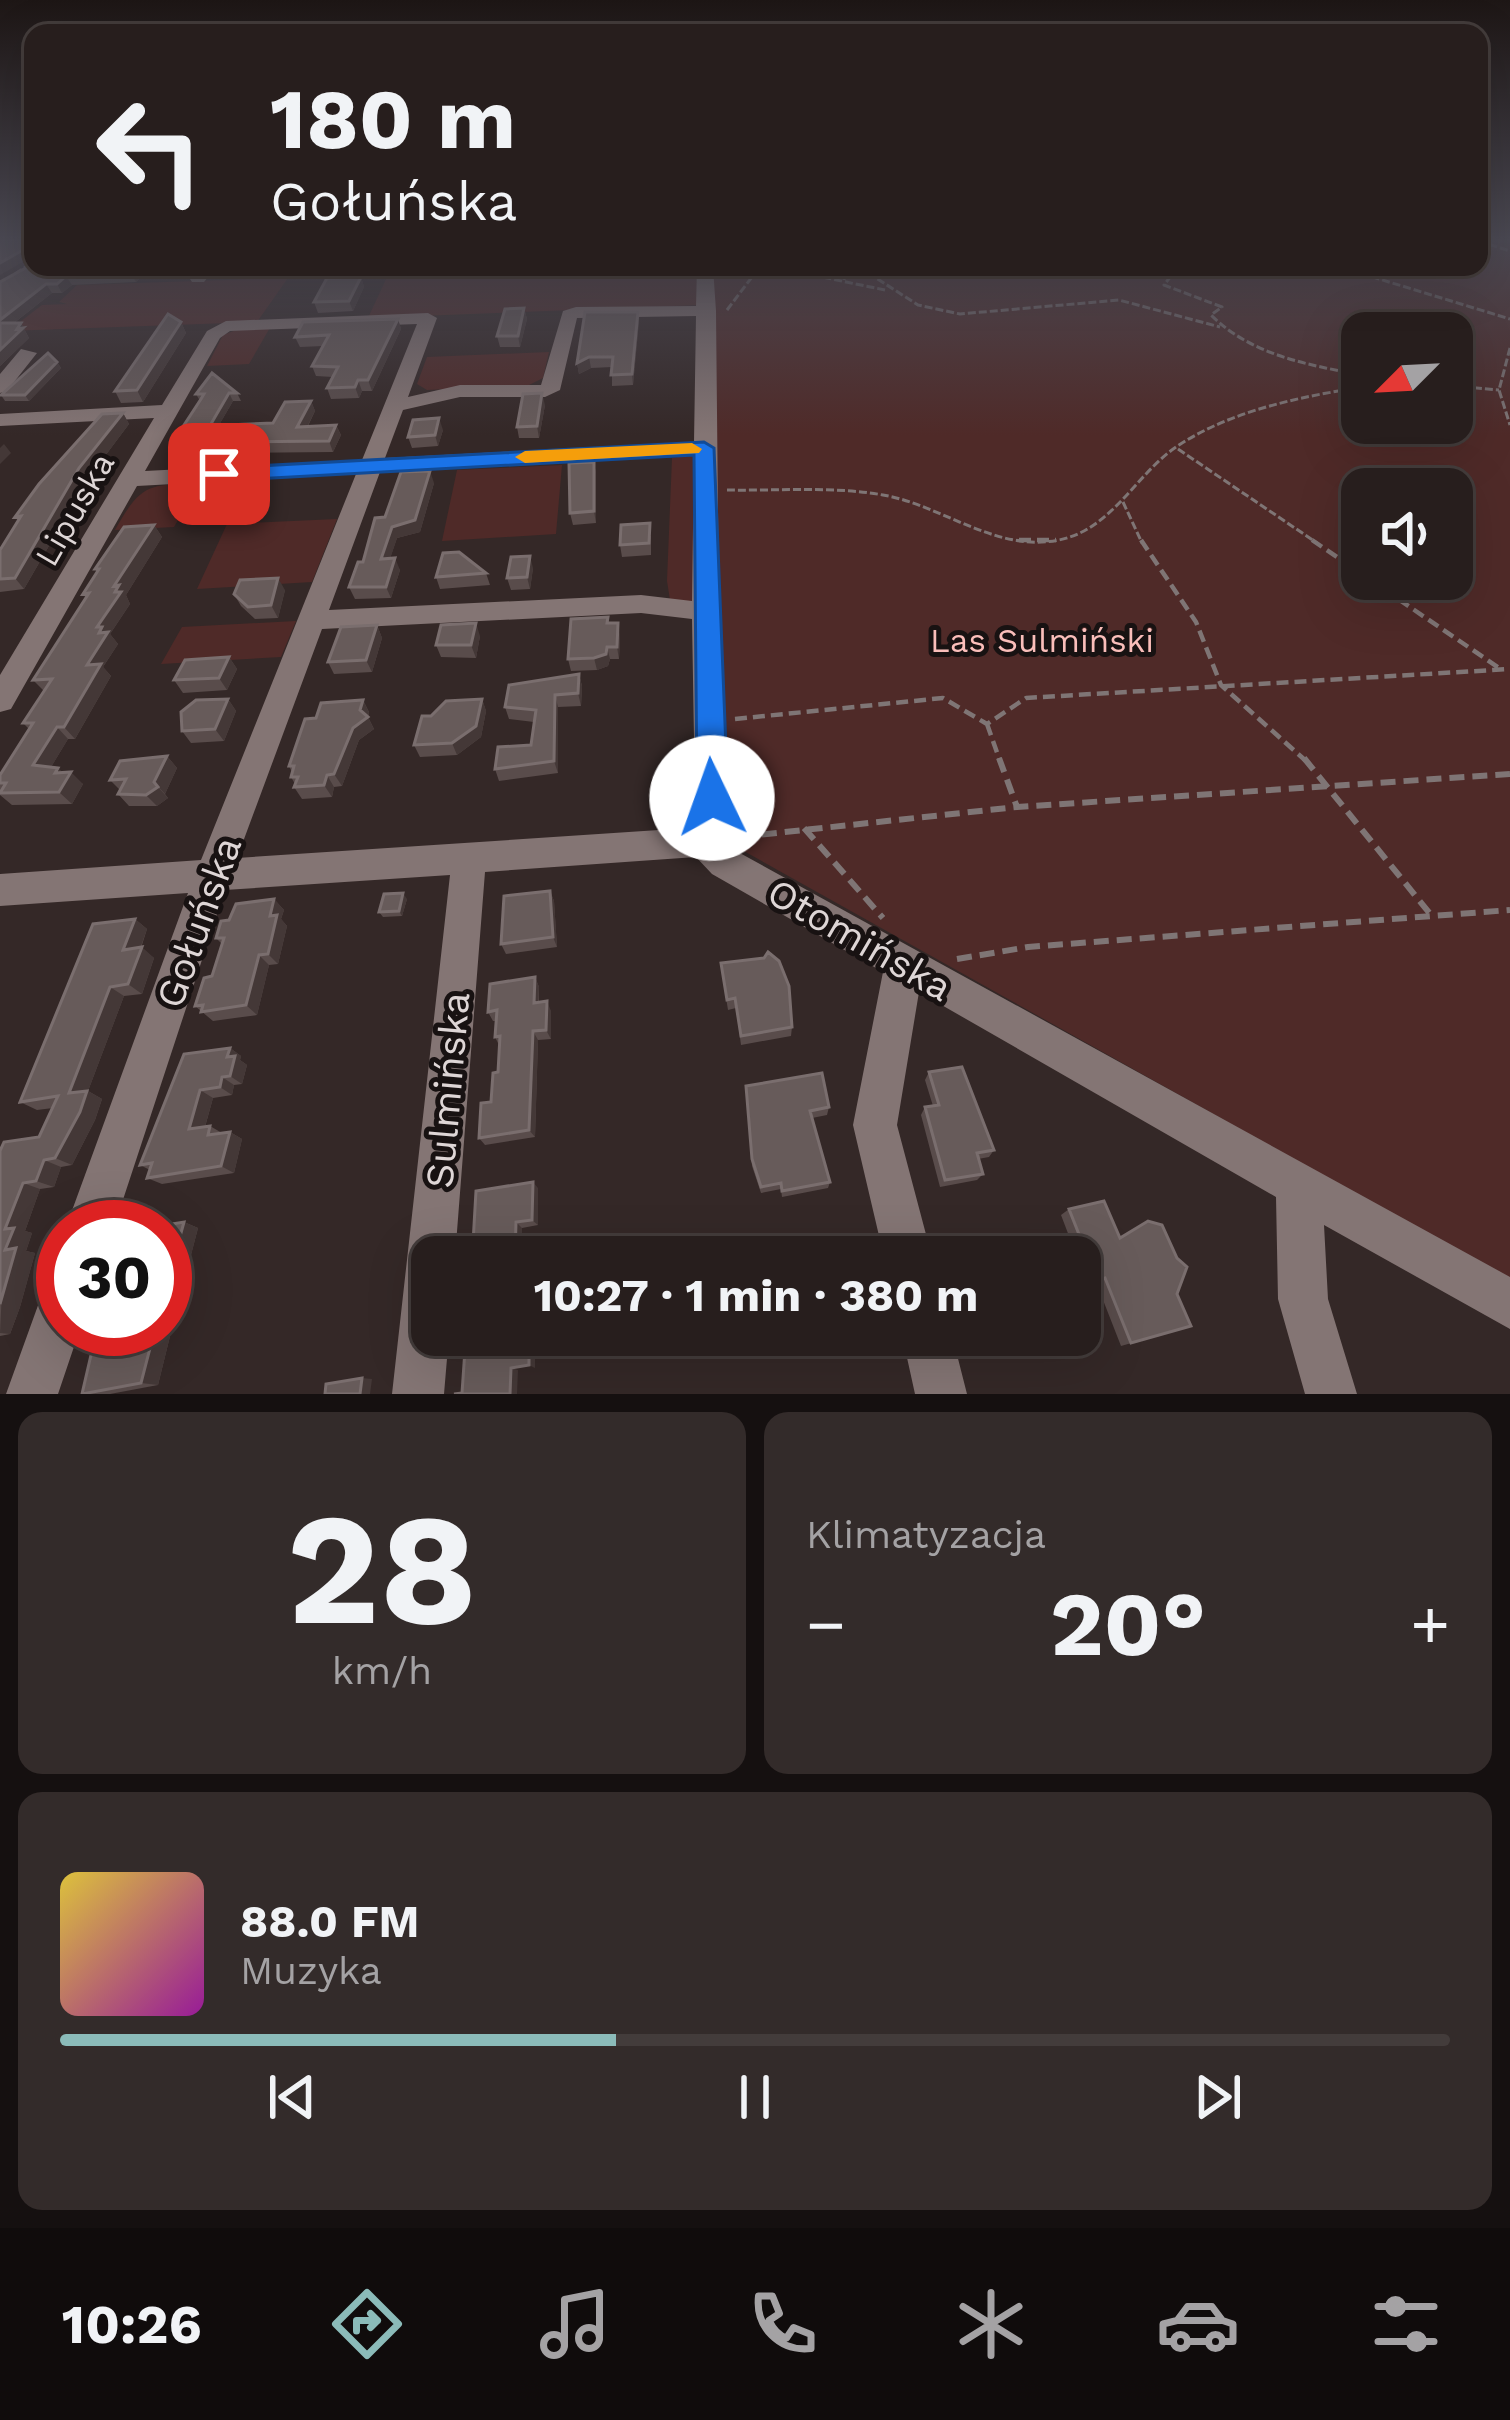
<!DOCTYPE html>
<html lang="pl">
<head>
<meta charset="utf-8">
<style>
  body { margin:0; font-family:"Work Sans",sans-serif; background:#332b2a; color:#f1f3f6; height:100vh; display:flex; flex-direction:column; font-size:45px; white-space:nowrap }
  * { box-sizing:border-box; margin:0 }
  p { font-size:39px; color:#a4a2a4 }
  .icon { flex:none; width:66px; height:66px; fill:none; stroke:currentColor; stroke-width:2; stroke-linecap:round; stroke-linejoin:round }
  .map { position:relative; height:1394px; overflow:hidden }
  .sheet { display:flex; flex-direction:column; gap:18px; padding:18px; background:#151010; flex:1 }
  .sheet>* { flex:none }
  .hud { position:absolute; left:24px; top:24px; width:1464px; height:252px; border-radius:24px; box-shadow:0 12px 48px #0002,0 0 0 3px #433c3b; background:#271e1d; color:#f1f3f6; overflow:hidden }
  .needle { width:78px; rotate:246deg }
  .buttons { position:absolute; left:1341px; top:312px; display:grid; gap:24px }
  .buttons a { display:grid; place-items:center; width:132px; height:132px; border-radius:24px; background:#271e1d; box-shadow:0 12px 48px #0002,0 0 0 3px #433c3b; font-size:60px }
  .speed { position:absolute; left:36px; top:1200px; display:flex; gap:24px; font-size:60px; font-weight:700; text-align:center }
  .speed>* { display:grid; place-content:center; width:156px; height:156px; border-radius:50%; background:#271e1d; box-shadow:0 12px 48px #0002,0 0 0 3px #433c3b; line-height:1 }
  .speed .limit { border:18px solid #d22; background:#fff; color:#111 }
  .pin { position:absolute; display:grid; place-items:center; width:102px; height:102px; color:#fff; margin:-51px; border-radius:24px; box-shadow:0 6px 18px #0006 }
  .me { position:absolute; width:132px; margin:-66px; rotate:357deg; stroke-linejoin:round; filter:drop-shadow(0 0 9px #0008) }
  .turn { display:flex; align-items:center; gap:42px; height:252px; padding:0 48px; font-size:54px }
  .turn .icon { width:156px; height:156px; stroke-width:2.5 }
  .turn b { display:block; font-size:84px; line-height:102px }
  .big { font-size:90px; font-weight:700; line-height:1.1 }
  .sheet .card { flex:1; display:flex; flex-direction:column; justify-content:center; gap:18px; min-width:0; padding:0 42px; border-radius:24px; background:#332b2a }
  .sheet .dial { align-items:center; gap:0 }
  .dial b { font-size:156px; line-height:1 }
  .song { display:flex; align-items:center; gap:36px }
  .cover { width:144px; height:144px; border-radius:18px; background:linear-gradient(135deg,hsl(50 70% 55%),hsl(300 70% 35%)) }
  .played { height:12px; border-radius:6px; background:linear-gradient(90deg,#8bbbb9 40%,#433c3b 40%) }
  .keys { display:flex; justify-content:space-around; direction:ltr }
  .heat { display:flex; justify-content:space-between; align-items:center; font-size:66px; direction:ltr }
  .sheet .tiles { flex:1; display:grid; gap:18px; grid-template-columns:1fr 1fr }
  .card:last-child { grid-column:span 2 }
  .trip { position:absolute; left:411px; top:1236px; width:690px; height:120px; border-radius:24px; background:#271e1d; box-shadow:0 12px 48px #0002,0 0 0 3px #433c3b; font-weight:700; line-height:120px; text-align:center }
  .menu { display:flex; height:192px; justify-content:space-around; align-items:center; background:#100c0c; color:#a4a2a4 }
  .menu .icon { width:84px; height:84px }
  .menu .active { color:#8bbbb9 }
  .menu b { font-size:54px; color:#f1f3f6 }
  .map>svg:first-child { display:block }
  .green { fill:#4f2a28; fill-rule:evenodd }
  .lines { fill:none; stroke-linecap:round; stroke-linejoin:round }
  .path-far2 { stroke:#7f7575; stroke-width:3; stroke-dasharray:8 3; stroke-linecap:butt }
  .path-far1 { stroke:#7f7575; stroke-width:4.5; stroke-dasharray:12 6; stroke-linecap:butt }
  .path { stroke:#7f7575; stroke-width:6; stroke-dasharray:15 8; stroke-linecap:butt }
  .minor { fill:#847574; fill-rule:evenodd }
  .wall { fill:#594c4b }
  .shaded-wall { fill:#443837 }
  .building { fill:#675b5a; stroke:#7a6e6e; stroke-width:3 }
  .route { fill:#1a73e8; stroke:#114b97; stroke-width:3 }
  .slow { fill:#f59e0b }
  .labels { text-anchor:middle; stroke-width:10; stroke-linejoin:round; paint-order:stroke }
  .street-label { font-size:33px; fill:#ded6d6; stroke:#181212 }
  .park-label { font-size:33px; fill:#fabeba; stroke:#181212 }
  .near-street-label { font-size:39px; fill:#ded6d6; stroke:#181212 }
</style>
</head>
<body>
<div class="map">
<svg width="1510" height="1394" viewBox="0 0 1510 1394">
  <rect width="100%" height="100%" fill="#342827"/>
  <!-- green -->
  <path class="green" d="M1479 240H1510V1280L733 845 726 821 714 614 670 600 667 581 672 458 709 452 710 267H1479ZM1362 333H1452V423H1362ZM1362 489H1452V579H1362Z
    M341 267H391L390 274 702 267 701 305 368 318 388 275 337 276Z
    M288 278 257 322 8 331 42 305 67 304 59 302 77 285Z
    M271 326 249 364 207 366 223 335 244 327Z
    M549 352 543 378 529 385 427 390 417 384 427 357Z
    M562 465 556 534 442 541 457 470Z
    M199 483 174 527 115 530C141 484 147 485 199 483Z
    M337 519 312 582 197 589 227 524Z
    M296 621 281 657 161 664 182 627Z"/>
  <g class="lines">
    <!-- path-far2 -->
    <path class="path-far2" d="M1479 241 1510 251
      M804 267 822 277 885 290
      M859 267 918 305 960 314 1119 300 1220 327
      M1178 267 1164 285 1222 307 1211 315C1251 355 1308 365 1362 375
      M1340 267 1510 319
      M15 274 33 262
      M752 277 767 267
      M844 280 846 267
      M727 310 752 277 753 267
      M1510 348 1499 390 1510 425
      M1452 386 1499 390
      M1178 449 1317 543
      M727 490C778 491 832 486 883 495 942 505 996 553 1059 540 1113 529 1136 473 1179 445 1233 410 1300 397 1362 387
      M1123 502 1142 543"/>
    <!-- path-far1 -->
    <path class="path-far1" d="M1019 540H1056
      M1141 540 1196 622 1221 685 1306 761
      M1312 540 1362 574
      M1369 579 1502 670
      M735 719 943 698 987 724 1026 698 1510 669
      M987 724 1000 761"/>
    <!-- path -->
    <path class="path" d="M999 758 1017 807
      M1304 758 1431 915
      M804 828 883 918
      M739 837 1017 807 1510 774
      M957 959 1028 947 1510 910"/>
    <!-- minor -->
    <path class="minor" d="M199 267H216L204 282H192L190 279Z
      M322 267H338L326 280 318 275Z
      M442 267H458L449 276 443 274Z
      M697 267H713L716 311 719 612 729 798 721 837 738 852 1510 1277V1329L1324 1225 1328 1299 1357 1394H1305L1278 1299 1276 1197 919 992 897 1125 932 1257H884L853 1125 883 972 712 874 696 857 485 872 455 1257H432V1335H449L444 1394H392L450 875 225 890 114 1227H66L188 893 0 906V874L201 860 356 474 137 486 11 709 0 712V675L154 418 0 426V414L162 405 207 331 226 321 428 313 437 318 408 397 460 385H541L563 311 576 307 696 306ZM696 316 694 442 385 458 403 410 460 397H545L560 390 577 318ZM417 324 362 460 145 471 220 338 230 331ZM694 455 692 601 641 595 329 610 380 472ZM641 613 692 619 695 798 689 828 237 858 322 629Z
      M21 349 37 353 7 391 0 393V374Z
      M63 1279V1329H80L58 1394H6L45 1286Z
      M902 1335H952L967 1394H915Z"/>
  </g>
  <!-- wall -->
  <path class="wall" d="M152 267 136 282 72 285 62 293H52L14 323H21L29 338 0 366V282Z
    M216 267H289L285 274 218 278 214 269Z
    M361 277 364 287 353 311 318 313 314 302Z
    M524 308 527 319 520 347H500L497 336Z
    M398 319 401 329 372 391H362L359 398 331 399 327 388 333 377 316 376 312 366 323 346 300 347 295 337Z
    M639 321 633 385 612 386V367L591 368 579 374 577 363Z
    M181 322 186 333 143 402 121 403 115 391Z
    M57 362 61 368 29 401H5L1 395Z
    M237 393 241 401H233L205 449 177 450 173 442 200 401 196 394Z
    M311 401 315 411 308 426 336 425 341 435 333 452 222 453 216 442 273 423Z
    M545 405 539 438H519L517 427Z
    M123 413 129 424 87 480 24 589 0 592V550L18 521 15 517Z
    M443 430 438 446 412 448 408 437Z
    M594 462 596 474V523L573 525 570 513Z
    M434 483 420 532 397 538 390 558 400 570 391 598 355 599 349 587 385 517Z
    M154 525 162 537 126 595 130 604 110 634 118 644 103 667 111 676 75 739H68L51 767 83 784 72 804 12 805 0 795V775L29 729 23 723 44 691 33 680 86 598 83 594 97 572 95 569Z
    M651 536V555L622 557 620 545Z
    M533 568 530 589 511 590 507 578Z
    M486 573 490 585 440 589 436 577Z
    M285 590 278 618 255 619 241 606 234 594Z
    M608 617 609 623 620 635 619 659H610L608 666 597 670 571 671 568 659Z
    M377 625 382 638 372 672 334 674 328 662Z
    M480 636 476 658 441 657 436 645Z
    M229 657 237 669 227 690 183 693 174 680Z
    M579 674 582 686 581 706 558 707V773L499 781 495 769 531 745 534 722 509 719 505 707Z
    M228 699 236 711 224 741 191 743 182 731Z
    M482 699 486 711 481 737 457 755 420 757 414 745 431 716Z
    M363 700 369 712 368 717 374 729 359 740 342 786 334 787 332 797 302 799 294 787 295 784 291 777 292 772 289 766 316 718Z
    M167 756 177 768 165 794 168 798 157 806H129L118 794 120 790 110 780Z
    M550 891 554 901 557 947 506 954 501 944Z
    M274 899 284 910 281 919 287 926 278 964 269 965 257 1015 213 1021 195 1006 212 976 222 944 216 938Z
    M407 899 402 916 383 917 379 912Z
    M135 919 147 929 141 948 154 958 142 994 124 996 88 1091 102 1099 95 1120 72 1165 61 1167 54 1187 40 1189 25 1231 32 1233 26 1251 35 1253 20 1307 10 1334 0 1336V1151L39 1137 53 1108 37 1110 20 1102Z
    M722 973 792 1027 791 1036 741 1045 736 1008 728 1010Z
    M535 977 539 987V1002L551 1011V1039L538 1040 535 1137 485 1145 479 1138 498 1072 499 1045 495 1037 496 1021H493L488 1012Z
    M230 1048 241 1056 240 1060 247 1065 242 1084 234 1085 232 1095 213 1098 205 1127 210 1126 222 1133 230 1132 242 1139 234 1173 162 1184 147 1178 150 1170 140 1165Z
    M929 1072 994 1150 989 1157 978 1159 983 1174 977 1180 940 1187 921 1115 925 1107 933 1106 925 1080Z
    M746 1086 829 1107 827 1115 812 1118 830 1182 828 1188 782 1197 781 1189 761 1193 752 1166Z
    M538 1188V1225L522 1228 473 1243Z
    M1069 1209 1120 1237 1191 1326 1121 1346 1096 1282 1088 1284 1080 1264V1257H1077L1061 1215Z
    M184 1222 198 1228 185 1278 165 1281V1227Z
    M165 1327 172 1328 158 1385 110 1394H82L165 1329Z"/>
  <!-- shaded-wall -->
  <path class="shaded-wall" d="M28 247 33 256 0 275V263Z
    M138 267H152L136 282 131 273Z
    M66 276 72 285 62 293 57 284Z
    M361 277 364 287 353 311 349 301Z
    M46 284 52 293 1 333 0 320Z
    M524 308 527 319 520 347 518 336Z
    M638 312 639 321 633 385 632 374Z
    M398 319 401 329 372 391 368 380Z
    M181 322 186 333 143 402 137 390Z
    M21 323 29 338 0 366V350Z
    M589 357 591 368 579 374 577 363Z
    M57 362 61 368 29 401 25 395Z
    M358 380 362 391 359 398 355 387Z
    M229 393 233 401 205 449 201 441Z
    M542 393 545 405 539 438 537 426Z
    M311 401 315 411 302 437 297 427Z
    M123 413 129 424 87 480 24 589 15 578 79 468Z
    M439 418 443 430 438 446 435 435Z
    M336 425 341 435 333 452 329 441Z
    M4 444 11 453 0 464V448Z
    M594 462 596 474V523L594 511Z
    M430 471 434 483 420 532 397 538 386 571 381 559 392 527Z
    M154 525 162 537 126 595 130 604 110 634 118 644 103 667 111 676 75 739 64 727 87 665 97 627 114 586Z
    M530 556 533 568 530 589 527 577Z
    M395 558 400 570 391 598 386 587Z
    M278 578 285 590 278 618 271 605Z
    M476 623 480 636 476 658 471 645Z
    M618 623 620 635 619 659 617 647Z
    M377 625 382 638 372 672 366 660Z
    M607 647 610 659 608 666 597 670 594 658Z
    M229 657 237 669 227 690 219 678Z
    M579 674 582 686 581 706 578 693Z
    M555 695 558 707V773L554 761Z
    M228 699 236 711 224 741 215 729Z
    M482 699 486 711 481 737 457 755 452 743Z
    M363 700 369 712 368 717 374 729 359 740 342 786 334 774Z
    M57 727 68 739 45 777 33 765Z
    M167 756 177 768 165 794 154 782Z
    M58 768 68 777 71 772 83 784 72 804 59 792 55 773Z
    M327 775 334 787 332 797 324 785Z
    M158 787 168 798 157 806 146 795Z
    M550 891 554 901 557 947 553 937Z
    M403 893 407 899 402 916 399 911Z
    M274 899 284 910 281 919 287 926 278 964 268 954 270 916Z
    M135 919 147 929 136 960 123 950Z
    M142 947 154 958 142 994 128 984Z
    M259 955 269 965 257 1015 246 1005Z
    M535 977 539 987 538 1013 534 1003Z
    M110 987 124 996 88 1091 102 1099 95 1120 72 1165 55 1158 69 1093Z
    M547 1001 551 1011V1039L546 1030Z
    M533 1031 538 1040 535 1137 529 1130Z
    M230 1048 241 1056 240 1060 247 1065 242 1084 230 1076 227 1057Z
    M222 1077 234 1085 232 1095 220 1087Z
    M200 1090 213 1098 202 1137 189 1129Z
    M230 1132 242 1139 234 1173 221 1166Z
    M44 1160 61 1167 54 1187 36 1181Z
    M533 1182 538 1188V1225L532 1220Z
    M23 1183 40 1189 25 1231 32 1233 26 1251 35 1253 20 1307 10 1334 0 1333 5 1229Z
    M184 1222 198 1228 185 1278 170 1273Z
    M516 1222 522 1228V1257H515Z
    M165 1327 172 1328 158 1385 141 1383 155 1329H165Z
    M529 1335H535V1368L529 1365Z
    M511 1368 518 1370 517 1394H510Z
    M362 1378 372 1379 370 1394H360Z"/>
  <!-- building -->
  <path class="building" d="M0 240H33V252L28 247 0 263Z
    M33 264V267H138L131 273 66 276 57 284H46L0 320V282Z
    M361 277 349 301 314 302 327 278Z
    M524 308 518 336H497L505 309Z
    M585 312H638L632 374 611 375 613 357H589L577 363Z
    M168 314 181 322 137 390 115 391Z
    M398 319 368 380H358L355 387 327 388 338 367 312 366 329 335 295 337 303 322Z
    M0 323H21L17 329 23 328 0 350Z
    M48 353 57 362 25 395H1Z
    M212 373 237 393H229L201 441 173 442 201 399 204 394H196Z
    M542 393 537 426 517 427 523 394Z
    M311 401 297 427 336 425 329 441 216 442 227 425 273 423 285 402Z
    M123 413 79 468 15 578 0 579V550L21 516 15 517 39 484 102 414Z
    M439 418 435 435 408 437 413 420Z
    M594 462V511L570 513 569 463Z
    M430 471 415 520 392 527 381 559 395 558 386 587H349L358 562H363L375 518 385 517 401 472Z
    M650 523 649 543 620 545 621 525Z
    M154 525 114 586 119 585 115 592H121L97 627H102L99 633 108 632 87 665 101 664 64 727H57L33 765 58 768 55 773 71 772 59 792 0 793 6 783H0V775L33 723H23L52 679 33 680 89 593 83 594 99 569H95L124 527Z
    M459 552 486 573 436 577 443 553Z
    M530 556 527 577 507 578 511 557Z
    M278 578 271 605 248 607 234 594 240 580Z
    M608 617 607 623H618L617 647H607L606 654 594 658 568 659 571 619Z
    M476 623 471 645H436L441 625Z
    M377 625 366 660 328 662 341 627Z
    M229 657 219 678 174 680 185 660Z
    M579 674 578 693 555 695 554 761 495 769 498 747 531 745 536 710 505 707 509 685Z
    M228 699 215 729 182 731 181 712 196 700Z
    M482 699 476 726 452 743 414 745 422 716H431L446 701Z
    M363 700 360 710 368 717 353 728 334 774 327 775 324 785 294 787 298 777H291L294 766H289L305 719 316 718 321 703Z
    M167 756 154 782 158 787 146 795 118 794 126 779 110 780 120 761Z
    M550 891 553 937 501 944 504 896Z
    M403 893 399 911 379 912 384 894Z
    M274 899 270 916 277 915 268 954 259 955 246 1005 201 1012 203 1005 195 1006 204 978 212 976 224 938H216L221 921 229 920 236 904Z
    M135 919 123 950 142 947 128 984 110 987 69 1093 87 1091 80 1112 55 1158 44 1160 36 1181 23 1183 5 1229 14 1228 5 1250 16 1248 0 1304V1151L4 1142 39 1137 58 1096 20 1102 93 924Z
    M768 952 779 961 789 986 792 1027 741 1036 735 998 727 1000 721 963 764 958Z
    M535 977 534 1003 547 1001 546 1030 533 1031 529 1130 479 1138 481 1103 491 1102 493 1073 498 1072 500 1036 495 1037 497 1010 488 1012 490 984Z
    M230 1048 227 1057 235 1056 230 1076 222 1077 220 1087 200 1090 189 1129 210 1126 208 1135 230 1132 221 1166 147 1178 152 1163 140 1165 184 1054Z
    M962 1067 994 1150 977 1153 983 1174 945 1180 925 1107 939 1105 929 1072Z
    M822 1073 829 1107 810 1111 830 1182 782 1191 781 1183 761 1187 752 1159 746 1086Z
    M533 1182 532 1220 516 1222 515 1257H464L465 1245 473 1243 476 1191Z
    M1104 1201 1120 1238 1148 1221 1162 1225 1177 1258 1187 1267 1177 1294 1191 1326 1131 1343 1105 1278 1097 1280 1069 1209Z
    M184 1222 170 1273 165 1274V1227H153Z
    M97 1329H155L141 1383 82 1394Z
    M466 1335H529V1365L511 1368 510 1394H454L462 1393Z
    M362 1378 360 1394H325L326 1384Z"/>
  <!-- sky -->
  <linearGradient id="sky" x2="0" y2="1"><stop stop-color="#1d1615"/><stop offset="0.55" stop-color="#4a4852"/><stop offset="1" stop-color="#4a4852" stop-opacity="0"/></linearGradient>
  <rect width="1510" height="435" fill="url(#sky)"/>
  <!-- route -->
  <path class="route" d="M704 442 714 448 728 798 723 807 712 810 702 807 697 798 694 455 219 481 209 474 219 468Z"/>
  <!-- slow -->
  <path class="slow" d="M692 443 702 449 699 453 525 463 515 457 525 451Z"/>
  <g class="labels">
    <!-- street labels -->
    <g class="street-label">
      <text transform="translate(74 509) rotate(-60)" y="12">Lipuska</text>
    </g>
    <!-- park labels -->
    <g class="park-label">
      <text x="1042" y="652">Las Sulmiński</text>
    </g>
    <!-- near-street labels -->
    <g class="near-street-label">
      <text transform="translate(198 922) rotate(-70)" y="14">Gołuńska</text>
      <text transform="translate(860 939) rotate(30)" y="14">Otomińska</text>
      <text transform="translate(447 1090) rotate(-85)" y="14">Sulmińska</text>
    </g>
  </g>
</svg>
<div class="buttons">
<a><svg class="needle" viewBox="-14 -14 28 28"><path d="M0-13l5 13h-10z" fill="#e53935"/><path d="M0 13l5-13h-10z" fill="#a4a2a4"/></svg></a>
<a><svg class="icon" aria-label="sound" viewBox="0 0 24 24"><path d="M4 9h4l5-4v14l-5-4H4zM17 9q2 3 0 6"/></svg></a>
</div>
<div class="speed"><div class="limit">30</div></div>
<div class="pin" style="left:219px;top:474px;background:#d93025"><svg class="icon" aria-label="arrive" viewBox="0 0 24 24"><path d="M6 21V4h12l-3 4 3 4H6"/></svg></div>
<svg class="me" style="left:712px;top:798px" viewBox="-20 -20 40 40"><circle r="19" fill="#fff"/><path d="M0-13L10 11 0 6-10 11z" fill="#1a73e8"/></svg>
<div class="trip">10:27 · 1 min · 380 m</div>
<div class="hud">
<div class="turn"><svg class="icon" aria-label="left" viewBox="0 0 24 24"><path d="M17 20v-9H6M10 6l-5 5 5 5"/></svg><div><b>180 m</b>Gołuńska</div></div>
</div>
</div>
<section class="sheet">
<div class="tiles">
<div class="card dial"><b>28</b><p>km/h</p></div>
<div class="card"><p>Klimatyzacja</p>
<div class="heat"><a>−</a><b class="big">20°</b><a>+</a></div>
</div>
<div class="card">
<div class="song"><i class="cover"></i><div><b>88.0 FM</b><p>Muzyka</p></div></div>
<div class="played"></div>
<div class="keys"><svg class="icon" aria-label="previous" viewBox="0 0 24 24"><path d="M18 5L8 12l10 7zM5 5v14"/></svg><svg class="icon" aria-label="pause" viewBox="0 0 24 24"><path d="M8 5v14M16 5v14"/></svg><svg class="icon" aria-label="next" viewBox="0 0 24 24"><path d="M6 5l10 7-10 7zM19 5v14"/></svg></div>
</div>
</div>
</section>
<nav class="menu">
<b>10:26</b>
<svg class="icon active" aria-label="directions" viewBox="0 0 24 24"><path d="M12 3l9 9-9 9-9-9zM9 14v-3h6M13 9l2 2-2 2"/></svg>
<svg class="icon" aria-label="music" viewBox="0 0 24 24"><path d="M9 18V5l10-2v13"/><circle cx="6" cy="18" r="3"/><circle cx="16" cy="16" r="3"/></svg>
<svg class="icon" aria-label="phone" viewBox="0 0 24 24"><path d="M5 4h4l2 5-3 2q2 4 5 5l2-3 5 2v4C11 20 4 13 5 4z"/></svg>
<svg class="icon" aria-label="climate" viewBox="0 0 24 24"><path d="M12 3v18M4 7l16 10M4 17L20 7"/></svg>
<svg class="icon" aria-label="car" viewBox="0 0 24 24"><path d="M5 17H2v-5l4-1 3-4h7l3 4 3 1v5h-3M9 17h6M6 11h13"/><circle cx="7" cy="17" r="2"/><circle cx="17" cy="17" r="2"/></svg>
<svg class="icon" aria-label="filters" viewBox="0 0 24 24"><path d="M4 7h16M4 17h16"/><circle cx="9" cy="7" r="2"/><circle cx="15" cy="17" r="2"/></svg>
</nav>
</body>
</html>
